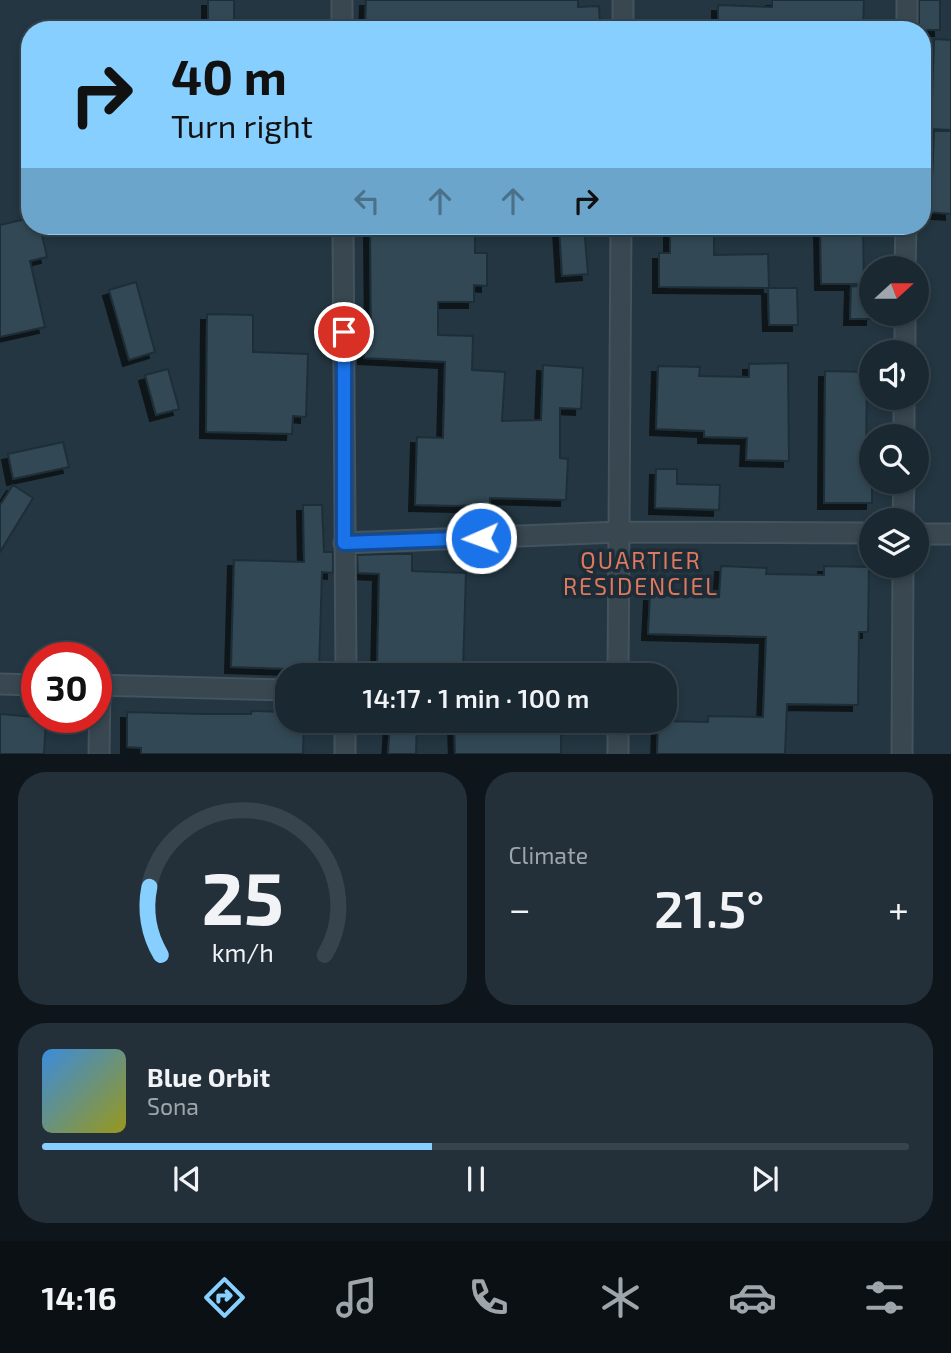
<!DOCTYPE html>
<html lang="en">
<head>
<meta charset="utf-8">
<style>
  body { margin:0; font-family:"Exo 2",sans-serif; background:#233039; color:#f1f3f6; height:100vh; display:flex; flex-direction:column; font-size:26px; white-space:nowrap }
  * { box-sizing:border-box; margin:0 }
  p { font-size:23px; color:#9fa6ab }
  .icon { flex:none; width:38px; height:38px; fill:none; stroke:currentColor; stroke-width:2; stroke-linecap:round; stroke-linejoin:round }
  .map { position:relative; height:754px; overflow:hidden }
  .side { display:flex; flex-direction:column; gap:18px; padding:18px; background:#0e161b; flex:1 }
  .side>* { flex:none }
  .hud { position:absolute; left:21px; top:21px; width:910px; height:214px; border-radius:28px; box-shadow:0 4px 10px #0003,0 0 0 2px #38444d; background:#86cffe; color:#111; overflow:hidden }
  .needle { width:46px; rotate:69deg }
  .tools { position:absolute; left:859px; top:256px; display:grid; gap:14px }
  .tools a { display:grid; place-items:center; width:70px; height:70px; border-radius:50%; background:#1a2831; box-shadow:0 4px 10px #0003,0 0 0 2px #38444d; font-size:35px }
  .speed { position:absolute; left:21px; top:642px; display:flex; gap:14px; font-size:35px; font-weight:700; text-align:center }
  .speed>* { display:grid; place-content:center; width:91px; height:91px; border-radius:50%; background:#1a2831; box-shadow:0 4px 10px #0003,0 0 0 2px #38444d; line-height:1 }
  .speed .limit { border:10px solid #d22; background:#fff; color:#111 }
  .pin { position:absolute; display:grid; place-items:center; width:60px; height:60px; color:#fff; margin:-30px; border:4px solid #fff; border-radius:50%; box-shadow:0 2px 7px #0007 }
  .me { position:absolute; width:77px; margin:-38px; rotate:268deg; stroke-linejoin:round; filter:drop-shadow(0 0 5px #0008) }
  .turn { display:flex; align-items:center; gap:24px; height:147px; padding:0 35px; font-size:32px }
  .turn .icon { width:91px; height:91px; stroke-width:2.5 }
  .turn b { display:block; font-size:49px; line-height:60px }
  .lanes { display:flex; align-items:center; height:66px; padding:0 35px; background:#0003; justify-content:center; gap:35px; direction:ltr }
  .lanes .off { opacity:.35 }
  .big { font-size:52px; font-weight:600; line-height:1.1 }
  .side .tile { flex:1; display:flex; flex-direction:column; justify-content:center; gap:10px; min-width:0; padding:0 24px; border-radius:28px; background:#233039 }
  .side .dial { align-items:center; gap:0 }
  .dial svg { height:182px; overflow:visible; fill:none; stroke:#38444d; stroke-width:7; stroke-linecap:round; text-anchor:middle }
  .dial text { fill:#f1f3f6; stroke:none }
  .song { display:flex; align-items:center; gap:21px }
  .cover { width:84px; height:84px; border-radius:10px; background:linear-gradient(135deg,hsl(210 70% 55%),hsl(60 70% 35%)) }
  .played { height:7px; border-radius:4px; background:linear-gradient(90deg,#86cffe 45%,#38444d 45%) }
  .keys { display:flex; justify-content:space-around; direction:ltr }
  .heat { display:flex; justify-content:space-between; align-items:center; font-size:38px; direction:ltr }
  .side .tiles { flex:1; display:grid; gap:18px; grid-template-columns:1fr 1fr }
  .tile:last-child { grid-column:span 2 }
  .trip { position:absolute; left:275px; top:663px; width:402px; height:70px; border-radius:28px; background:#1a2831; box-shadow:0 4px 10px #0003,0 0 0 2px #38444d; font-weight:600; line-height:70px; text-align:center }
  .tab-bar { display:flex; height:112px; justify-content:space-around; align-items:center; background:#0a1014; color:#9fa6ab }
  .tab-bar .icon { width:49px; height:49px }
  .tab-bar .current { color:#86cffe }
  .tab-bar b { font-size:32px; color:#f1f3f6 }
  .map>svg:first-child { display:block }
  .building { fill:#324955; stroke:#1f2e38; stroke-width:2; filter:url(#shadow) }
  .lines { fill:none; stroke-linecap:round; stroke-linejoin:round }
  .minor-casing { stroke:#44535d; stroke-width:23 }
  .minor { stroke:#384750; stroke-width:19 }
  .route-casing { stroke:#114b97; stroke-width:18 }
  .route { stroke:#1a73e8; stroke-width:12 }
  .labels { text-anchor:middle; stroke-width:7; stroke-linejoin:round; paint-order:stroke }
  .neighbourhood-label { font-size:23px; letter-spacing:2px; fill:#dc795f; stroke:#1d2c36 }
</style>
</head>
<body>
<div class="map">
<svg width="951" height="755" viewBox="0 0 951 755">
  <defs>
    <filter id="shadow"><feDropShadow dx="-6" dy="6" stdDeviation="0" flood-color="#0009"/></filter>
  </defs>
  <rect width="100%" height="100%" fill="#233641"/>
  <!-- building -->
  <path class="building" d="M208 0H234V30H208Z
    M366 0H578V7L599 6 600 27 578 30H365Z
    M772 0H864L863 30H718V5L772 7Z
    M919 0H940V30H919Z
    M934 39 951 40V130L931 129Z
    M934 131H951V214L926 212 929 177H932Z
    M30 218V226H40L47 257 30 261 45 327 0 337V225Z
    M370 226H475V253H487V286L474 285V302H438V335L473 336 472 370 505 372 502 421 541 420 543 365 583 368 581 409 560 408V458L568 459 566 500 490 498V504L459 506 415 505 417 437 443 438 445 362 364 358 365 338H371Z
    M559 226H584L588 274 562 276Z
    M670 226H714V255L768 254 769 288 659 287V253H670Z
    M820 226H863L864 284H821Z
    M136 282 155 352 129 360 109 290Z
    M851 286 872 287V319H850Z
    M768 288H797L798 325H769Z
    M207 314 253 315V352L308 354 306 417 293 416 292 434 206 432Z
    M788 363 789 461 746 460 747 438 704 437V431L656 429 658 366 700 367 699 376 749 377V364Z
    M168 369 179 409 156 415 145 375Z
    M825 371 867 372 866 457H872V503H824Z
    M63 442 69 467 13 479 8 454Z
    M656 469H677V484L720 485 719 510 655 508Z
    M13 485 33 498 0 552V505Z
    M303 505H322L324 552H333V573L322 572 319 670 231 667 234 560 304 562Z
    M387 554H412V571L466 573 463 669 377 668 379 574 358 573 357 555Z
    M721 566 767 568 766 574 824 575V566L869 567 868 632H859L858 705 787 704 785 754H657L658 721 708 722V716L763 717 766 637 648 634 650 595 719 597Z
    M251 711 287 712V721H304L303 754H141V748L127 747V712L202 714H251Z
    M0 714 46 718 44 754H0Z
    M390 721H417L416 754H388Z
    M454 722 561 726V754H455Z"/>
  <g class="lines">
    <defs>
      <path id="minor" d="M342 0V30
        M623 30V0
        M907 30V0
        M343 226 346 676
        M905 268 906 226
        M905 352V313
        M904 436V397
        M903 520 904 481
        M917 534H951
        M344 543 619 532 872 533
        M618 676 621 226
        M0 684 37 685
        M96 685 287 690
        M618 721V755
        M99 755 100 685
        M345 755V721
        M902 755 903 565"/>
    </defs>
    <!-- minor casing -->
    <use href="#minor" class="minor-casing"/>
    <!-- minor -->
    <use href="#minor" class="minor"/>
  </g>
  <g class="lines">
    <defs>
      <path id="route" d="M344 332V543L481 538"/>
    </defs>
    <!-- route casing -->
    <use href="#route" class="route-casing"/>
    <!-- route -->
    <use href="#route" class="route"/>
  </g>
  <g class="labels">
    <!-- neighbourhood labels -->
    <g class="neighbourhood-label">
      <text x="641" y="569">QUARTIER<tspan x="641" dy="26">RESIDENCIEL</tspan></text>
    </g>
  </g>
</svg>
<div class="tools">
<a><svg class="needle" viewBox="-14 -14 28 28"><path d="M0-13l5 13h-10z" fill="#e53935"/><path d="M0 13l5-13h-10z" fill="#9fa6ab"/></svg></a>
<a><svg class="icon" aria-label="sound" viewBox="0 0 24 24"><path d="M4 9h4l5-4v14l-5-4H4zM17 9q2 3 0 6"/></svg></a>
<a><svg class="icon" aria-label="search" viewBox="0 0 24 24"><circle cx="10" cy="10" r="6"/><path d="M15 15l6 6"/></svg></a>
<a><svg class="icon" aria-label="layers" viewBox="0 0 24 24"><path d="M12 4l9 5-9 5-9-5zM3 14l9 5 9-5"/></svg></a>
</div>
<div class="speed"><div class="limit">30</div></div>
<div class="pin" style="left:344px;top:332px;background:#d93025"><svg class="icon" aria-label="arrive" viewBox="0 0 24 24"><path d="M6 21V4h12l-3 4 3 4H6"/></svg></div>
<svg class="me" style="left:481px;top:538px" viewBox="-20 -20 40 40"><circle r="17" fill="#1a73e8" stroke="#fff" stroke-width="3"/><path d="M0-11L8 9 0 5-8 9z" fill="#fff"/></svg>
<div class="trip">14:17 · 1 min · 100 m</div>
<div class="hud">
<div class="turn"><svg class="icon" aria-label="right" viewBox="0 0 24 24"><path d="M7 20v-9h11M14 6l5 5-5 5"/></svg><div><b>40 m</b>Turn right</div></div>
<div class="lanes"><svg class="icon off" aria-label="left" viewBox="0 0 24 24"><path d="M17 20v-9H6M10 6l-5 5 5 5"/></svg><svg class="icon off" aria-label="ahead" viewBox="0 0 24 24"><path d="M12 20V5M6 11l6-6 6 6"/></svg><svg class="icon off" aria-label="ahead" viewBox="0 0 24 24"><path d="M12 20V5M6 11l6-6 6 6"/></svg><svg class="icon" aria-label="right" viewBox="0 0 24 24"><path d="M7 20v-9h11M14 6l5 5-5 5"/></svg></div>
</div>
</div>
<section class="side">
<div class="tiles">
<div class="tile dial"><svg viewBox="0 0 100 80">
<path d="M14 69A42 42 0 1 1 86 69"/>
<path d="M14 69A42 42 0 0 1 9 39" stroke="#86cffe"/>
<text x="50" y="56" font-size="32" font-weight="700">25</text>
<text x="50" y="72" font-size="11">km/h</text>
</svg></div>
<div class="tile"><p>Climate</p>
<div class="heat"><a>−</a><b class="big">21.5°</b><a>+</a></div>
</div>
<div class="tile">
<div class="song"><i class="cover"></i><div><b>Blue Orbit</b><p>Sona</p></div></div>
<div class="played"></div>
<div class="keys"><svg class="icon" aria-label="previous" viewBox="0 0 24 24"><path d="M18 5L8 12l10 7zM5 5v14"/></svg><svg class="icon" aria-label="pause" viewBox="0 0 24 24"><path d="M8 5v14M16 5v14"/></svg><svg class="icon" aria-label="next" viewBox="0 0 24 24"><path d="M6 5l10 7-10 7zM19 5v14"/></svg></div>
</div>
</div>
</section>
<nav class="tab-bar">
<b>14:16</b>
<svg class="icon current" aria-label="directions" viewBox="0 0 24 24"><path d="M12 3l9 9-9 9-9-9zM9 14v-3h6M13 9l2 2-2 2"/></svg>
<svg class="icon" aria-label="music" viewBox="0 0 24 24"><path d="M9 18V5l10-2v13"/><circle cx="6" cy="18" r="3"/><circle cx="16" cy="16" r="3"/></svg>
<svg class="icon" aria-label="phone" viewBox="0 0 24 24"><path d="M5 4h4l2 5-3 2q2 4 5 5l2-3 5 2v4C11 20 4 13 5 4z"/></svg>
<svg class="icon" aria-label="climate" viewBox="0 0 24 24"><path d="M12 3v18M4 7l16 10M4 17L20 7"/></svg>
<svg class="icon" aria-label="car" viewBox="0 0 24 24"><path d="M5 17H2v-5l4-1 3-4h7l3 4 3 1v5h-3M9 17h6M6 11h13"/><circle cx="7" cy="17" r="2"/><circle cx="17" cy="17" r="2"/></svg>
<svg class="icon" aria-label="filters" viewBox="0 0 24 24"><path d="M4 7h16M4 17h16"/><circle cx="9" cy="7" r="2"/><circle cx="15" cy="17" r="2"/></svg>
</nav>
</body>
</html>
